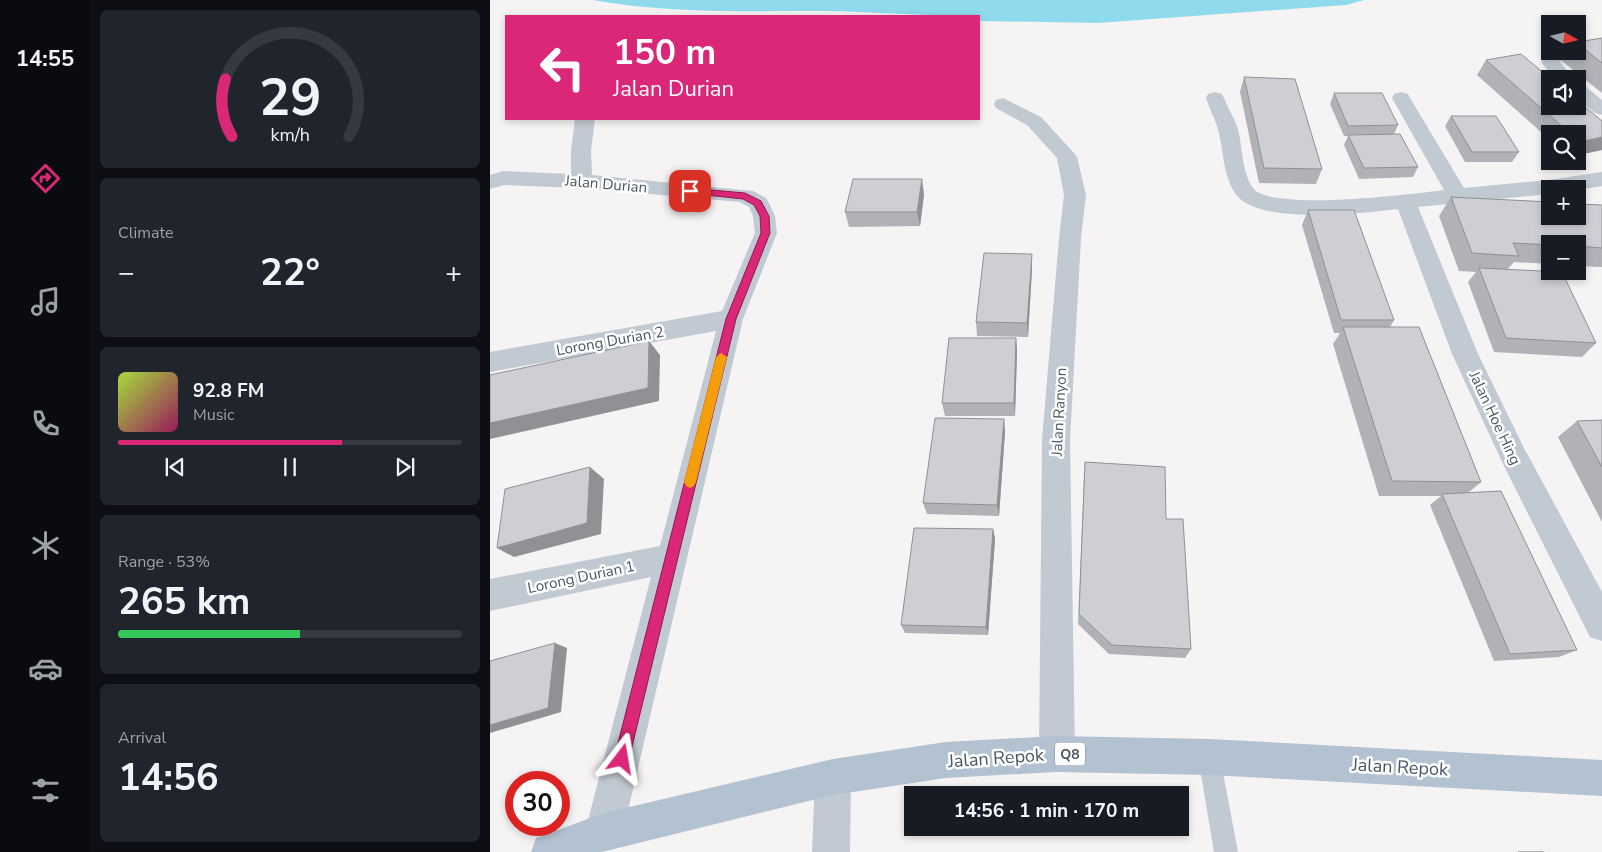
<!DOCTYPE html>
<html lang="en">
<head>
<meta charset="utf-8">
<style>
  body { margin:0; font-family:"Nunito Sans",sans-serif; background:#20242c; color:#f1f3f6; height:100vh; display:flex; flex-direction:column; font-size:19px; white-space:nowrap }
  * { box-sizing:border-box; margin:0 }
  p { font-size:16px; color:#9ea1a6 }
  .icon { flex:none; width:28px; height:28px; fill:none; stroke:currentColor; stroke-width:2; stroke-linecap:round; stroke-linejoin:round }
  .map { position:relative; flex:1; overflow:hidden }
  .sheet { display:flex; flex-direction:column; gap:10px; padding:10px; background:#0d0f14; width:400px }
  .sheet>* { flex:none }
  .banner { position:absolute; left:15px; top:15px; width:475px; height:105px; border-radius:0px; box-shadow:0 2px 8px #0003; background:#db2777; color:#fff; overflow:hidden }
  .needle { width:32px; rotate:98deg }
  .fabs { position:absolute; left:1051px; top:15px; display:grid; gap:10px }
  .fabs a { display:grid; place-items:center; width:45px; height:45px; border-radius:0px; background:#171b24; box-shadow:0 2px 8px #0003; font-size:25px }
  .speed { position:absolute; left:15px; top:771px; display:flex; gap:10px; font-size:25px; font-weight:700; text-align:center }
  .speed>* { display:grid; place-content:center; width:65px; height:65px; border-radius:50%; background:#171b24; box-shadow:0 2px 8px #0003; line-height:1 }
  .speed .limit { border:8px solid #d22; background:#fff; color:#111 }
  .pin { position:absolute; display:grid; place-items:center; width:42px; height:42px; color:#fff; margin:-21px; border-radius:10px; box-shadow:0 2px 8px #0006 }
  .me { position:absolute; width:55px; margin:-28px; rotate:14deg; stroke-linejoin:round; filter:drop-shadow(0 0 4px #0008) }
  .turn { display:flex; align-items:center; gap:18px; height:105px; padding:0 25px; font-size:22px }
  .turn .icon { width:65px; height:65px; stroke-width:2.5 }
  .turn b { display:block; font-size:35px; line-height:42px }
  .big { font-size:38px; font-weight:700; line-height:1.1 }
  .sheet .widget { flex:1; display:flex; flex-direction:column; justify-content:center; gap:8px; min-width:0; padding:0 18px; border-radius:8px; background:#20242c }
  .sheet .dial { align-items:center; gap:0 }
  .dial svg { height:130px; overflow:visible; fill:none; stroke:#363941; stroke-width:7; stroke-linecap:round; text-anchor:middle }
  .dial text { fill:#f1f3f6; stroke:none }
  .song { display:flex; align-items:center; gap:15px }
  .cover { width:60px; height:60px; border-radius:8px; background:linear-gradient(135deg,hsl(80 70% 55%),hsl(330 70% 35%)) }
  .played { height:5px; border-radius:2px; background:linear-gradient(90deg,#db2777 65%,#363941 65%) }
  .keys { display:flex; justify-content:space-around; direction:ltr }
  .heat { display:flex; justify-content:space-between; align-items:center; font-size:28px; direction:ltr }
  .charge { height:8px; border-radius:4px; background:linear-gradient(90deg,#34c759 53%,#363941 0) }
  .trip { position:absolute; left:414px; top:786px; width:285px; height:50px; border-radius:0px; background:#171b24; box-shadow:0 2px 8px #0003; font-weight:700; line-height:50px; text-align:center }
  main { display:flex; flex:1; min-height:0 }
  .menu { display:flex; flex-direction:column; width:90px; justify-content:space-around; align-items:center; background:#090b0e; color:#9ea1a6 }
  .menu .icon { width:35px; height:35px }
  .menu .current { color:#db2777 }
  .menu b { font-size:22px; color:#f1f3f6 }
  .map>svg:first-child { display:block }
  .water { fill:#90daee }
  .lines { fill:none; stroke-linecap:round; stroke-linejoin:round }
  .lane { fill:#c1cad2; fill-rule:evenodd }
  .street { fill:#c1cad2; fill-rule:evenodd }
  .primary { fill:#b3c2d1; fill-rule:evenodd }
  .wall { fill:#b0b2b7 }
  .shaded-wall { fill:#909195 }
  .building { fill:#cdcfd5; stroke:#909195 }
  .route { fill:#db2777; stroke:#8e194d }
  .slow { fill:#f59e0b }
  .labels { text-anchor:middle; stroke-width:5; stroke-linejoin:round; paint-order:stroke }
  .shield { fill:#fff; stroke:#808990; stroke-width:1 }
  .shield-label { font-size:14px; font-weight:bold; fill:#4a5661 }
  .street-label { font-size:15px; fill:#4a5661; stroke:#fff }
  .near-street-label { font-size:18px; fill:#4a5661; stroke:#fff }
</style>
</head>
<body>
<main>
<nav class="menu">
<b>14:55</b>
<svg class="icon current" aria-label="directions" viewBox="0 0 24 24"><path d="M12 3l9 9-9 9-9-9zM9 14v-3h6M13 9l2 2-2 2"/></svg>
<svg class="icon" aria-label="music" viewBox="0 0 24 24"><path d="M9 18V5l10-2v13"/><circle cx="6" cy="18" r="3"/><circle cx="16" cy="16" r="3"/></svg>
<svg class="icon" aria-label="phone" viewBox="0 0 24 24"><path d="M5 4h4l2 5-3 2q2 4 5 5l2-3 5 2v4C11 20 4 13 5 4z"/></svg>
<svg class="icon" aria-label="climate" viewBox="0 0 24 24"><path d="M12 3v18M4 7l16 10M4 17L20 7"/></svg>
<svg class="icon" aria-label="car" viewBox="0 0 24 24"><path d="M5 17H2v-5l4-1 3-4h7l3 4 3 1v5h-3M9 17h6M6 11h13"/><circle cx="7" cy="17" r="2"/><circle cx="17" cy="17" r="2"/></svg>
<svg class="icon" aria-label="filters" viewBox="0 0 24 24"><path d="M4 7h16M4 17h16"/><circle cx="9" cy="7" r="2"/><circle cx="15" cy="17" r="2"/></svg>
</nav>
<section class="sheet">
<div class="widget dial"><svg viewBox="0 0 100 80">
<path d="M14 69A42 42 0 1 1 86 69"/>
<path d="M14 69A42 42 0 0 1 10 34" stroke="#db2777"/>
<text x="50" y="56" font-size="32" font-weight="700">29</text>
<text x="50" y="72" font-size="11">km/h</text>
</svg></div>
<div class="widget"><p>Climate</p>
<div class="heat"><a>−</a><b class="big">22°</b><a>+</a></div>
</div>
<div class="widget">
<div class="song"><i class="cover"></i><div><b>92.8 FM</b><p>Music</p></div></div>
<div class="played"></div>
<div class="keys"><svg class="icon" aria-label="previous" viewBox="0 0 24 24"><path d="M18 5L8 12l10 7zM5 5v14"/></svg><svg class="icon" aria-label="pause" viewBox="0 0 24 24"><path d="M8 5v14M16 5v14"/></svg><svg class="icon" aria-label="next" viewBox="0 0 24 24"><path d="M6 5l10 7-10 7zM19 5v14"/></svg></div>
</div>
<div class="widget"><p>Range · 53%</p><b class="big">265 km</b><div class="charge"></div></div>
<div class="widget"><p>Arrival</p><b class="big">14:56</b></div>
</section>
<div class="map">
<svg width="1112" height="852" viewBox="0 0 1112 852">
  <rect width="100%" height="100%" fill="#f5f3f3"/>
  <!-- water -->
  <path class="water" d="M103 0H874L856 5 608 23 491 21H489V16C438 16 388 12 337 11 260 11 179 14 103 0Z"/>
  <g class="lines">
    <!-- lane -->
    <path class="lane" d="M719 746 727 749 730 757 748 852H724L708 757 711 749Z"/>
    <!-- street -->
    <path class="street" d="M1112 43V53L1073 59 1070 62 1084 79H1065L1051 62 1061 51H1088V47Z
      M1088 84 1095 86 1112 100V115L1105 113 1088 99Z
      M725 92 732 94 734 98C738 108 743 116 747 126 753 145 751 171 763 188 780 212 924 194 954 190L902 98 904 94 911 92 918 94 920 98 974 188 1058 180 1112 172V186L1088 190 1060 189V194L928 207 988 354 1034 448 1112 592V641L1100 637 1014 466 962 354 908 209C873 213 765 226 745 193 732 173 734 148 727 126 724 117 719 108 716 98L718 94Z
      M513 98 551 117 584 153 587 157 596 195 591 238 580 440 585 754 580 767 567 772 554 767 549 754 552 440 569 238 574 195 567 158 537 125 506 108 504 104 506 100Z
      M85 119H105L101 151 102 175 263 191 276 198 279 203 285 216 287 233 253 319 133 832 128 846 114 851 100 846 95 832 161 577 0 611V579L170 546 226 331 0 372V352L232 311 265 233 263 216 259 207 250 202 92 188 14 185 0 189V175L13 171 81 174V151Z
      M343 759 356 764 361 777 360 852H322L325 777 330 764Z"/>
    <!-- primary -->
    <path class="primary" d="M567 736 719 739 1112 760V796L719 775 567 772 456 778 343 795 112 852H41L46 838 114 813 343 759 456 742Z"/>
  </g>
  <!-- wall -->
  <path class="wall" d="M1112 38V93L1072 61 1079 51H1088V42Z
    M996 60 1112 121V150L1088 155V134H1060V140L987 75Z
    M754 77 832 169 826 184 769 183 750 92Z
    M844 93 908 125 904 134 928 167 923 177 869 179 854 145 858 136H854L840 104Z
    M961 116 1029 152 1022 162H975L955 126Z
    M434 194 430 226 359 227 355 212Z
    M961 197 1112 205V267L1088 266V244H1060V264L1024 262 1018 269 1106 343 1092 357 1004 352 978 282 986 272 969 271 949 216Z
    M818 210 904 320 900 327 991 482 978 493 1087 650 1069 657 1004 661 940 505 951 496H889L843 344 850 333H844L812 225Z
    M542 254V269L538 337 487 336 486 322Z
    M526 338 527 352 525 416H455L452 403Z
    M514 419 515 432 509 516 437 514 433 503Z
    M1112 420V522L1068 437 1087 421Z
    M595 462 676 519 701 649 695 658 619 654 588 624 594 477Z
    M503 529 505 539 498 635 415 633 411 625Z
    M1028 851H1053L1055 852H1028Z"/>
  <!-- shaded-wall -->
  <path class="shaded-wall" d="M1112 137V150L1088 155V145L1090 142Z
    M432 179 434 194 430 226 427 212Z
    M542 254V269L538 337 537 323Z
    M526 338 527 352 525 416 524 403Z
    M159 341 170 355 169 401 0 439V423Z
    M514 419 515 432 509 516 507 505Z
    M100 467 114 479 111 534 24 557 7 548Z
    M503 529 505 539 498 635 496 627Z
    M65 643 77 648 71 712 0 733V725Z"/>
  <!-- building -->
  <path class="building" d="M1112 38V63L1088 44V42Z
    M1031 54 1061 79H1060V106H1088V101L1112 121V137L1090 142 1088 140V134H1081L996 60Z
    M754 77 805 79 832 169 774 168Z
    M844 93H892L908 125 858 126Z
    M961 116H1006L1029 152H982Z
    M910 134 928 167 874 168 858 135Z
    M363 179H432L427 212H355Z
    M961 197 1060 202V216H1088V204L1112 205V248L1088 246V244H1060V245L1023 243 1029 256 982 253Z
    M818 210H864L904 320H851Z
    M494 253 542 254 537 323 486 322Z
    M989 268 1072 272 1106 343 1016 338Z
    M853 327H929L991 482 902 481Z
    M459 338H526L524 403H452Z
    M159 341 158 388 0 423V375Z
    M445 418 514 419 507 505 433 503Z
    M1112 420V467L1087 421Z
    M595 462 675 467 676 519H693L701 649 622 645 589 614Z
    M100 467 97 523 7 548 15 489Z
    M1011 491 1087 650 1020 654 952 494Z
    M424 528 503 529 496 627 411 625Z
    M65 643 58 708 0 725V661Z"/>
  <!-- route -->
  <path class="route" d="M200 188 255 193 271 201 279 216 280 233 246 319 139 759 137 764 132 767 126 764 124 759 236 319 271 233 270 216 264 205 253 199 197 193V189Z"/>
  <!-- slow -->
  <path class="slow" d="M231 353 237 357 206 482 204 486 200 488 196 486 194 482 226 357Z"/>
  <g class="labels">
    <!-- shield labels -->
    <rect class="shield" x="565" y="742.5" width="30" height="23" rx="4"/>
    <g class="shield-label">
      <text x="580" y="759">Q8</text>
    </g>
    <!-- street labels -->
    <g class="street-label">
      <text transform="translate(116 184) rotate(5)" y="5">Jalan Durian</text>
      <text transform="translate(120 341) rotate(-10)" y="5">Lorong Durian 2</text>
      <text transform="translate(569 412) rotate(-87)" y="5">Jalan Ranyon</text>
      <text transform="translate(1005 418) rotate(65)" y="5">Jalan Hoe Hing</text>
      <text transform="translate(91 577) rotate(-12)" y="5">Lorong Durian 1</text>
    </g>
    <!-- near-street labels -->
    <g class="near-street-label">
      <text transform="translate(506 758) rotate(-4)" y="6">Jalan Repok</text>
      <text transform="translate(910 767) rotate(3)" y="6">Jalan Repok</text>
    </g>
  </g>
</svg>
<div class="fabs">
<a><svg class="needle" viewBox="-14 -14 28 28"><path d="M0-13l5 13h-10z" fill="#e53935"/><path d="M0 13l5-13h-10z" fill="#9ea1a6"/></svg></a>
<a><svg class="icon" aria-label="sound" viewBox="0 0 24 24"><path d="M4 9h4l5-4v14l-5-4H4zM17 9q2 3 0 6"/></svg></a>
<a><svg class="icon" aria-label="search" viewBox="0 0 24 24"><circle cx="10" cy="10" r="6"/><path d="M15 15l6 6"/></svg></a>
<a>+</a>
<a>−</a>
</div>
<div class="speed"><div class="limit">30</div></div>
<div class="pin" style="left:200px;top:191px;background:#d93025"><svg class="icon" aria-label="arrive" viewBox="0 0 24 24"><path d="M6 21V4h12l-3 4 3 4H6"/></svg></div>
<svg class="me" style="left:132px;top:759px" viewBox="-20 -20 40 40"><path d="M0-17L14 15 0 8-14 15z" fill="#db2777" stroke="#fff" stroke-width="4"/></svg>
<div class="trip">14:56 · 1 min · 170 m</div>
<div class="banner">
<div class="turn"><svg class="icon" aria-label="left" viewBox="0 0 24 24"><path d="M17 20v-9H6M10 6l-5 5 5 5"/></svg><div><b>150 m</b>Jalan Durian</div></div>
</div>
</div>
</main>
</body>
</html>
